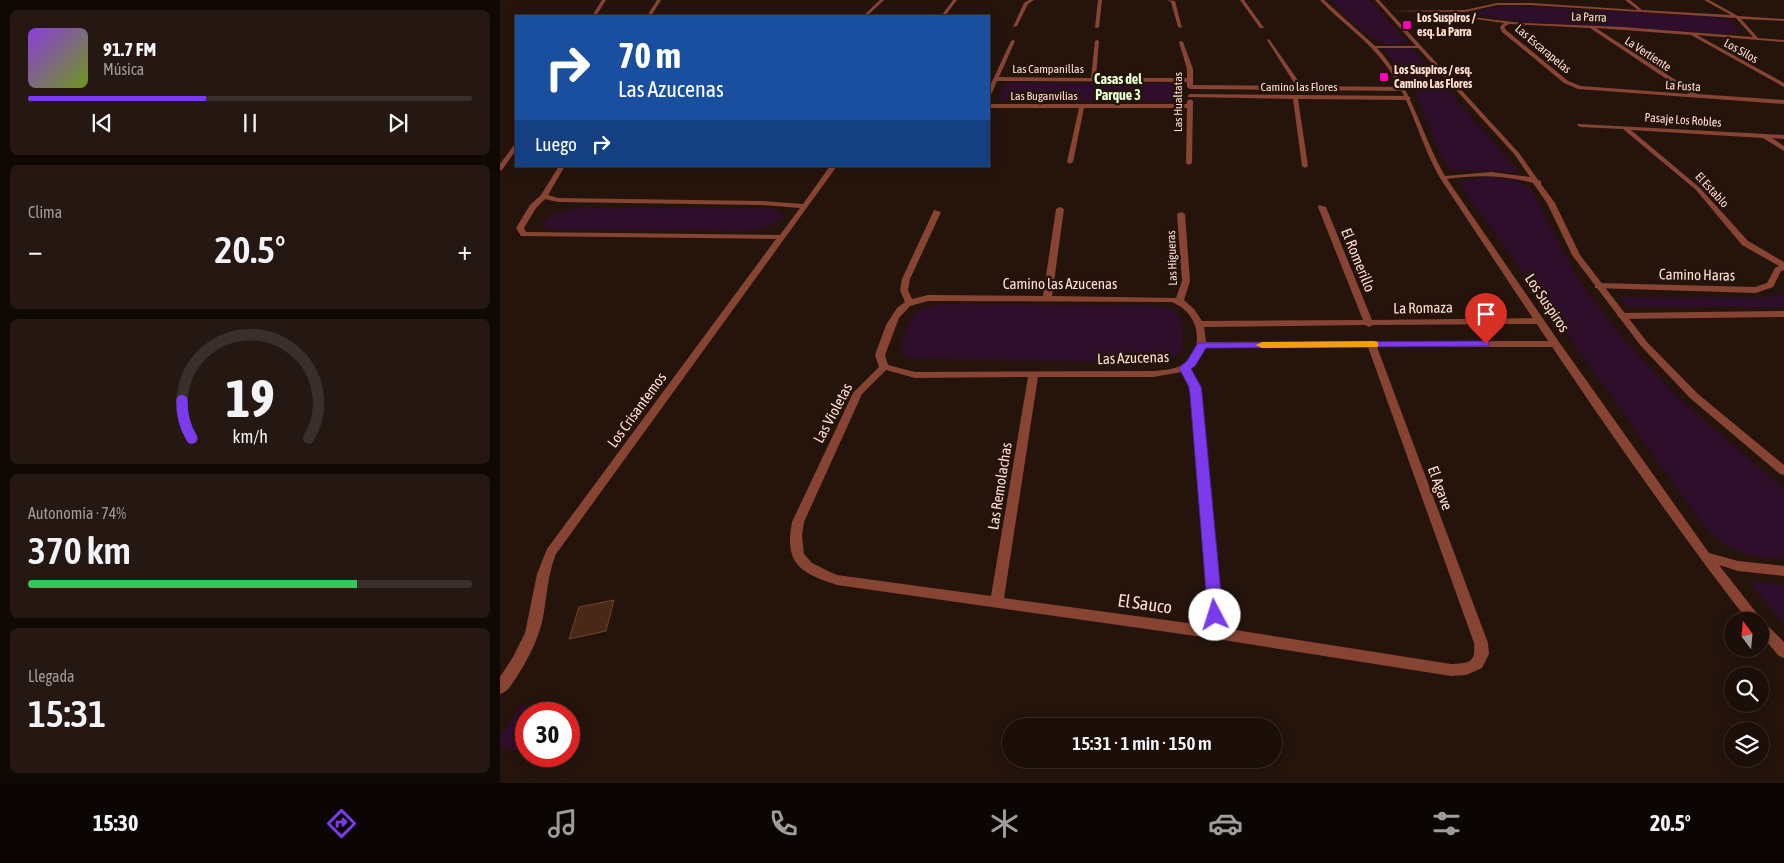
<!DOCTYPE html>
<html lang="es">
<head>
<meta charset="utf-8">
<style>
  body { margin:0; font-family:"Asap Condensed",sans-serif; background:#251812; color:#f1f3f6; height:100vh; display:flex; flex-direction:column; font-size:19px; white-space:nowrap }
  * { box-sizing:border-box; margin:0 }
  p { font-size:16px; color:#a09c9c }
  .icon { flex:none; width:28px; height:28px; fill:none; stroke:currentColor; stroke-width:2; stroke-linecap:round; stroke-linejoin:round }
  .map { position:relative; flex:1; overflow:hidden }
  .panel { display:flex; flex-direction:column; gap:10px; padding:10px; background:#0f0805; width:500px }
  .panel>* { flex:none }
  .guide { position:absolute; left:15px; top:15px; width:475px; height:152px; border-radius:0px; box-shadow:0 2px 12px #0003,0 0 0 1px #3a2f2a; background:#1a4fa0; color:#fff; overflow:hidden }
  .needle { width:32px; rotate:344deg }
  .controls { position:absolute; left:1224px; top:612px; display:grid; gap:10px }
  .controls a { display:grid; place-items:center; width:45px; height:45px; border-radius:50%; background:#1c0f09; box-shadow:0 2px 12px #0003,0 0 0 1px #3a2f2a; font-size:25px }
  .speed { position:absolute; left:15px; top:702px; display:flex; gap:10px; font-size:25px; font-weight:700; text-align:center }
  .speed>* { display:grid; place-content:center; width:65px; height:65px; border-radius:50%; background:#1c0f09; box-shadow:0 2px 12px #0003,0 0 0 1px #3a2f2a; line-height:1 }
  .speed .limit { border:8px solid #d22; background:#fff; color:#111 }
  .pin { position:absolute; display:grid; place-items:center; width:42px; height:42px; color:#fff; margin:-51px -21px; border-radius:50% 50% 50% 0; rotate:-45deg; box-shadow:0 0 5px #0007 }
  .pin .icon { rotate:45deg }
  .me { position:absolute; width:55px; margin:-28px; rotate:355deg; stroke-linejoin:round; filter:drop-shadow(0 0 4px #0008) }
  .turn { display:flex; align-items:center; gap:18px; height:105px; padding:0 20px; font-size:22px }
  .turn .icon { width:65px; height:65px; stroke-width:2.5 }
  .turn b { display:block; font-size:35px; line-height:42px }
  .then { display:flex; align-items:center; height:48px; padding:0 20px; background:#0003; gap:10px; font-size:19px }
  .big { font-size:38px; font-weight:600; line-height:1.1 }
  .panel .card { flex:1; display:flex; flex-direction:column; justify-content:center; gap:8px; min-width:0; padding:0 18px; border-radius:8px; background:#251812 }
  .panel .dial { align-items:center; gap:0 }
  .dial svg { height:130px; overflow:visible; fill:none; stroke:#3a2f2a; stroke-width:7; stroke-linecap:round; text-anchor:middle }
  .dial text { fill:#f1f3f6; stroke:none }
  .song { display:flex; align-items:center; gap:15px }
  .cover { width:60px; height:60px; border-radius:8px; background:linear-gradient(135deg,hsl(270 70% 55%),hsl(80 70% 35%)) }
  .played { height:5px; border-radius:2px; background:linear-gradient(90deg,#7c3aed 40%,#3a2f2a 40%) }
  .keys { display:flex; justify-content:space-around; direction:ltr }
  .heat { display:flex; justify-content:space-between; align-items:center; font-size:28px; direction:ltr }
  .charge { height:8px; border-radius:4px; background:linear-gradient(90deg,#34c759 74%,#3a2f2a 0) }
  .trip { position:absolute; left:502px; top:718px; width:280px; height:50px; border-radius:25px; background:#1c0f09; box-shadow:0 2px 12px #0003,0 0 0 1px #3a2f2a; font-weight:600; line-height:50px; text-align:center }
  .menu { display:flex; height:80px; justify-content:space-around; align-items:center; background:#0b0604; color:#a09c9c }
  .menu .icon { width:35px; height:35px }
  .menu .active { color:#7c3aed }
  .menu b { font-size:22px; color:#f1f3f6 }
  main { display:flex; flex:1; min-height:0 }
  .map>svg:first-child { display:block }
  .green { fill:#2f0e2b }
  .building { fill:#482816; stroke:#764326 }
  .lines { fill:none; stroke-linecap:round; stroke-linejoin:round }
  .service { fill:#843; fill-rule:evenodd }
  .minor { fill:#843; fill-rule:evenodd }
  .tertiary { fill:#843; fill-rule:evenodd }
  .route { fill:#7c3aed; stroke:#51269a }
  .slow { fill:#f59e0b }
  .poi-dot { fill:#fb00b8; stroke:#25140c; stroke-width:2 }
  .labels { text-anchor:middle; stroke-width:5; stroke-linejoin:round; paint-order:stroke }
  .far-street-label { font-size:12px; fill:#ffddd0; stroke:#25140c }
  .far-poi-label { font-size:12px; font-weight:bold; fill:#ffddd0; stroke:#25140c; text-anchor:start }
  .far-neighbourhood-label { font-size:14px; font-weight:bold; fill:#e7ffd2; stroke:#25140c }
  .street-label { font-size:15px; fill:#ffddd0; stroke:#25140c }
  .near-street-label { font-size:18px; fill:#ffddd0; stroke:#25140c }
</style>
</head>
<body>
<main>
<section class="panel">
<div class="card">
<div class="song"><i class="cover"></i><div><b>91.7 FM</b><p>Música</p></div></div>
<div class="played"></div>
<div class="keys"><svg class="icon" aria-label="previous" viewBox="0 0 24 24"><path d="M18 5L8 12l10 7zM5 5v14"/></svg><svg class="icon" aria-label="pause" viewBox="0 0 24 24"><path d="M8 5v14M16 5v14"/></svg><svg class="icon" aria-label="next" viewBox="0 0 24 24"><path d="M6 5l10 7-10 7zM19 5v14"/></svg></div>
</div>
<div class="card"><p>Clima</p>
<div class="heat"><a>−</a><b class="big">20.5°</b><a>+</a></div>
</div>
<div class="card dial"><svg viewBox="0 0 100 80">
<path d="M14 69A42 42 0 1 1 86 69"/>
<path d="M14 69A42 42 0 0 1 8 46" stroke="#7c3aed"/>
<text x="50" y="56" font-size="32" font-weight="700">19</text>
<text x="50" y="72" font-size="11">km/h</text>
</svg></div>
<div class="card"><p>Autonomía · 74%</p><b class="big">370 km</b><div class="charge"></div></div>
<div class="card"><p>Llegada</p><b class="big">15:31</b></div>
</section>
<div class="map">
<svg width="1284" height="783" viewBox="0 0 1284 783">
  <rect width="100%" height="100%" fill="#25140c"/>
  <!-- green -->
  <path class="green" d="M831 0H869L908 42C878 55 850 20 831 0Z
    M1014 6 1217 17 1232 21 1239 32 1226 34 1023 22 980 15 898 14 973 12 996 7Z
    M883 49H912L1019 172 950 170 939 151 912 84Z
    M509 83H673L681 95 676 101H500L498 96 502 87Z
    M985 177 1016 180 1031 189 1077 278 1123 339 1178 398 1284 489V558C1249 558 1228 552 1204 526L961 186V181Z
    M79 208H268L276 209 284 215V218L266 228 248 231 59 230 45 228 43 226V222L52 215Z
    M1284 294V307H1128L1119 297 1258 298Z
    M446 304 660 306 674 310 681 318 683 348 674 358 657 363 412 358 402 353C398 346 402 341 405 334 415 309 418 307 446 304Z
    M1249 581 1284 585V624Z
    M21 705 58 708 54 714H26V749L23 752 0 747V736Z"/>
  <!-- building -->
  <path class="building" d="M114 600 106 631 69 639 79 607Z"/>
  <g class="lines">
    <!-- service -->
    <path class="service" d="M102 0H106L96 16H92Z
      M16 144V150L2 170 0 171V164L14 145Z"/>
    <!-- minor -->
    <path class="minor" d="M157 0H161L151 16H147Z
      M380 0H384L367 16H363Z
      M453 0H457L445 16H441Z
      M529 0H534L528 4 517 26 513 27 524 3Z
      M598 0H602L599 27 597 28 595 27Z
      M667 0 675 1 682 28 678 27 671 2Z
      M740 0H744L764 28H760Z
      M1125 0H1130L1142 10 1231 15 1204 0H1209L1238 16 1284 19V21L1241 19 1258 38 1284 40V42L1197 35 1284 83V87L1191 35 1096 28 1197 94 1284 100V104L1078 89 1064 83 1002 32 1000 27 1004 23 961 17 963 16 1022 23 1123 27 1253 37 1236 18 1031 5H997L965 12 886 11 965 10 997 3H1031L1138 10ZM1009 24 1090 28 1189 94 1081 86 1068 81 1006 30 1004 27Z
      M769 39 802 86 904 87 907 89 904 91 690 89 687 87V82L497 81 492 93 489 95V88L511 41 513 40 515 41 499 77 591 78 595 41 597 40 599 41 596 78H687V69L679 42 681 41 683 42 693 69V85L796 86 767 40Z
      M690 94 908 96 911 98 908 100 798 99 808 166 805 168 802 166 793 99 688 97V95Z
      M690 99 693 101 692 163 689 165 686 163 687 108H584L573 162 570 164 567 162 579 108H489V104H687V101Z
      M1078 124 1284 135V139L1272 138 1284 146V151L1263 138 1131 130 1200 188 1248 241 1284 262V270L1281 271 1273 287 1256 293 1095 288V284L1098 283 1255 287 1267 283 1275 268 1279 266 1242 245 1196 190 1123 129 1080 127 1077 125Z
      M59 166H65L48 195 58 198 261 201 303 204 330 166H337L56 554C47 576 47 599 42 622 37 642 27 661 16 678 11 685 8 692 0 694V677L13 657 25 633 37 574 47 549 276 239 21 236 16 228 30 205 41 195ZM45 199 58 202 261 205 300 208 280 235 26 232 24 228 36 208Z
      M819 205 826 207 872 320 1039 318 1043 321 1039 324 873 325 869 327 865 325 704 327 706 342 1055 341 1060 344 1055 347H877L988 643 989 654 982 668 966 675 951 676 717 639 337 585C300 573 284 564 292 522L353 393 379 367 375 355 386 325 397 308 405 302 400 290 402 279 434 210 441 212 410 279 408 290 412 299 428 295 543 296 556 209 560 207 564 209 552 296 676 298 682 281 677 214 681 212 685 214 690 281 684 300 694 309 702 321 863 320 818 207ZM428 301 671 302C699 311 708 350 680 366 672 370 662 370 653 371L415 372 388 365 385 355 399 318 410 306ZM868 347 974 643C976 663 969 663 951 664L723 628 701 394 700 387 690 368 696 362 705 348ZM386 370 415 378 528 377 491 596 337 575 330 572 312 563 304 554 302 535 304 522 362 394ZM682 372 690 387 691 394 710 626 504 598 538 377H653Z
      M1284 311V317L1121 319 1117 316 1121 313Z"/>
    <!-- tertiary -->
    <path class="tertiary" d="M820 0H824L875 46H916L875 0H879L1019 153 1038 180 1041 181V184L1055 203 1080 255 1147 342 1198 394 1284 465V475L1280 474 1190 398 1141 346 1072 255 1047 203 1033 183C1005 175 976 175 947 179L1059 342 1209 553 1238 561 1284 566V576L1238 571 1219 565 1262 620 1284 642V658L1279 656 1260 634V621H1248C1138 479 1039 328 940 178 919 141 911 98 885 64 867 39 841 23 820 0ZM877 48H918L1015 155 1030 177 991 172 945 176C921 134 911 85 877 48Z"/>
  </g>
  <!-- route -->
  <path class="route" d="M986 341 989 342V346L706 348 695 366 691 369 701 387 702 394 723 615 721 619 715 621 710 619 708 615 690 394 689 387 679 368 687 361 698 343Z"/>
  <!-- slow -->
  <path class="slow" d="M874 341 878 342V347L762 348 756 345 762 342Z"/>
  <!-- markers -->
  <g class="poi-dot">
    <rect x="902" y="20" width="10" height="10" rx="2.5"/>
    <rect x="879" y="72" width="10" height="10" rx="2.5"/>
  </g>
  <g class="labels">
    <!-- far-street labels -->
    <g class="far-street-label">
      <text transform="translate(1089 17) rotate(2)" y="4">La Parra</text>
      <text transform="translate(1043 49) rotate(40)" y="4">Las Escarapelas</text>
      <text transform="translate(1241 51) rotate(29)" y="4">Los Silos</text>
      <text transform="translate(1148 54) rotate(33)" y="4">La Vertiente</text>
      <text x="548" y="73">Las Campanillas</text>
      <text transform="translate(1183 86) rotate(3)" y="4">La Fusta</text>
      <text x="799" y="91">Camino las Flores</text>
      <text x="544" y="100">Las Buganvilias</text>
      <text transform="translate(678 102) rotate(-90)" y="4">Las Hualtatas</text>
      <text transform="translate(1183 120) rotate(4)" y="4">Pasaje Los Robles</text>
      <text transform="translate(1212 190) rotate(47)" y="4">El Establo</text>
      <text transform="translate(672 258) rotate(-92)" y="4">Las Higueras</text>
    </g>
    <!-- far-poi labels -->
    <g class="far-poi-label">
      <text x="917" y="22">Los Suspiros /<tspan x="917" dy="14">esq. La Parra</tspan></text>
      <text x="894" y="74">Los Suspiros / esq.<tspan x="894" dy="14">Camino Las Flores</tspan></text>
    </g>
    <!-- far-neighbourhood labels -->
    <g class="far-neighbourhood-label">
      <text x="618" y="84">Casas del<tspan x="618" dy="16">Parque 3</tspan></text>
    </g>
    <!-- street labels -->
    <g class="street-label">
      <text transform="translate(858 260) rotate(68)" y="5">El Romerillo</text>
      <text transform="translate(1197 275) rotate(1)" y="5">Camino Haras</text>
      <text x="560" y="289">Camino las Azucenas</text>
      <text transform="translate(1047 303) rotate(56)" y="5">Los Suspiros</text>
      <text transform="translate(923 308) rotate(-1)" y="5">La Romaza</text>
      <text transform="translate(633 358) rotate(-2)" y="5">Las Azucenas</text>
      <text transform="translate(137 410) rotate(-54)" y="5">Los Crisantemos</text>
      <text transform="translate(333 413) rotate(-62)" y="5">Las Violetas</text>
      <text transform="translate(500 486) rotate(-81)" y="5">Las Remolachas</text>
      <text transform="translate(940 488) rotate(70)" y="5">El Agave</text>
    </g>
    <!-- near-street labels -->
    <g class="near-street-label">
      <text transform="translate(645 604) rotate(8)" y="6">El Sauco</text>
    </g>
  </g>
</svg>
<div class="controls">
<a><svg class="needle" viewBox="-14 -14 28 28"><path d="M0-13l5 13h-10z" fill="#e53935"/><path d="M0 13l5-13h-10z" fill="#a09c9c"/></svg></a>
<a><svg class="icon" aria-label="search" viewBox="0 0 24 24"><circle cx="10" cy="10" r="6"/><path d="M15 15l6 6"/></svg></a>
<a><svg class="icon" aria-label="layers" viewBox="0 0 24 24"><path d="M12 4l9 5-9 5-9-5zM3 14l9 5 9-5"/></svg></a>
</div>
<div class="speed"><div class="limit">30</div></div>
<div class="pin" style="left:986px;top:344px;background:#d93025"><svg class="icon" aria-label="arrive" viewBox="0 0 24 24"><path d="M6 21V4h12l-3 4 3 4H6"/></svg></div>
<svg class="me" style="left:715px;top:615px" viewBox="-20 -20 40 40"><circle r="19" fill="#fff"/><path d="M0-13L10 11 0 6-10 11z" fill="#7c3aed"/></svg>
<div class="trip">15:31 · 1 min · 150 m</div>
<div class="guide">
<div class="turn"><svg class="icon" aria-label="right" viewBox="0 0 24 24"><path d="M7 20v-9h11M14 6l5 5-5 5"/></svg><div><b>70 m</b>Las Azucenas</div></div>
<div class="then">Luego<svg class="icon" aria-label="right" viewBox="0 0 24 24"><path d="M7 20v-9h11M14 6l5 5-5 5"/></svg></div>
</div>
</div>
</main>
<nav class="menu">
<b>15:30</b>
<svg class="icon active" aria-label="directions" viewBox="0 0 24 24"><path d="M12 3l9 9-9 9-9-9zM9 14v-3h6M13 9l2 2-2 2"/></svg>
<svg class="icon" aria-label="music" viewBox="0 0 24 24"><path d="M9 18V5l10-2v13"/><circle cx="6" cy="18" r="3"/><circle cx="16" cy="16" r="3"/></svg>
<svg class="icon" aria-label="phone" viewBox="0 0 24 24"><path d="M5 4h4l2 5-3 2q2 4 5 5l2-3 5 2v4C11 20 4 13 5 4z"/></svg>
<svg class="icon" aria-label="climate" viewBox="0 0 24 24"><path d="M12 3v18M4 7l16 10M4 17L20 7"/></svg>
<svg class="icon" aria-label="car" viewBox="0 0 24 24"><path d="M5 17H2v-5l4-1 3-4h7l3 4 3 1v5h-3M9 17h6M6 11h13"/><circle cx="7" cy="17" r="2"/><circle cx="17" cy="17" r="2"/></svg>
<svg class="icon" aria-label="filters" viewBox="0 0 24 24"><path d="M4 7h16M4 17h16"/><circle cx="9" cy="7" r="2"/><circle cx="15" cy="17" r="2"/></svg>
<b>20.5°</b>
</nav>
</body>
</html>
